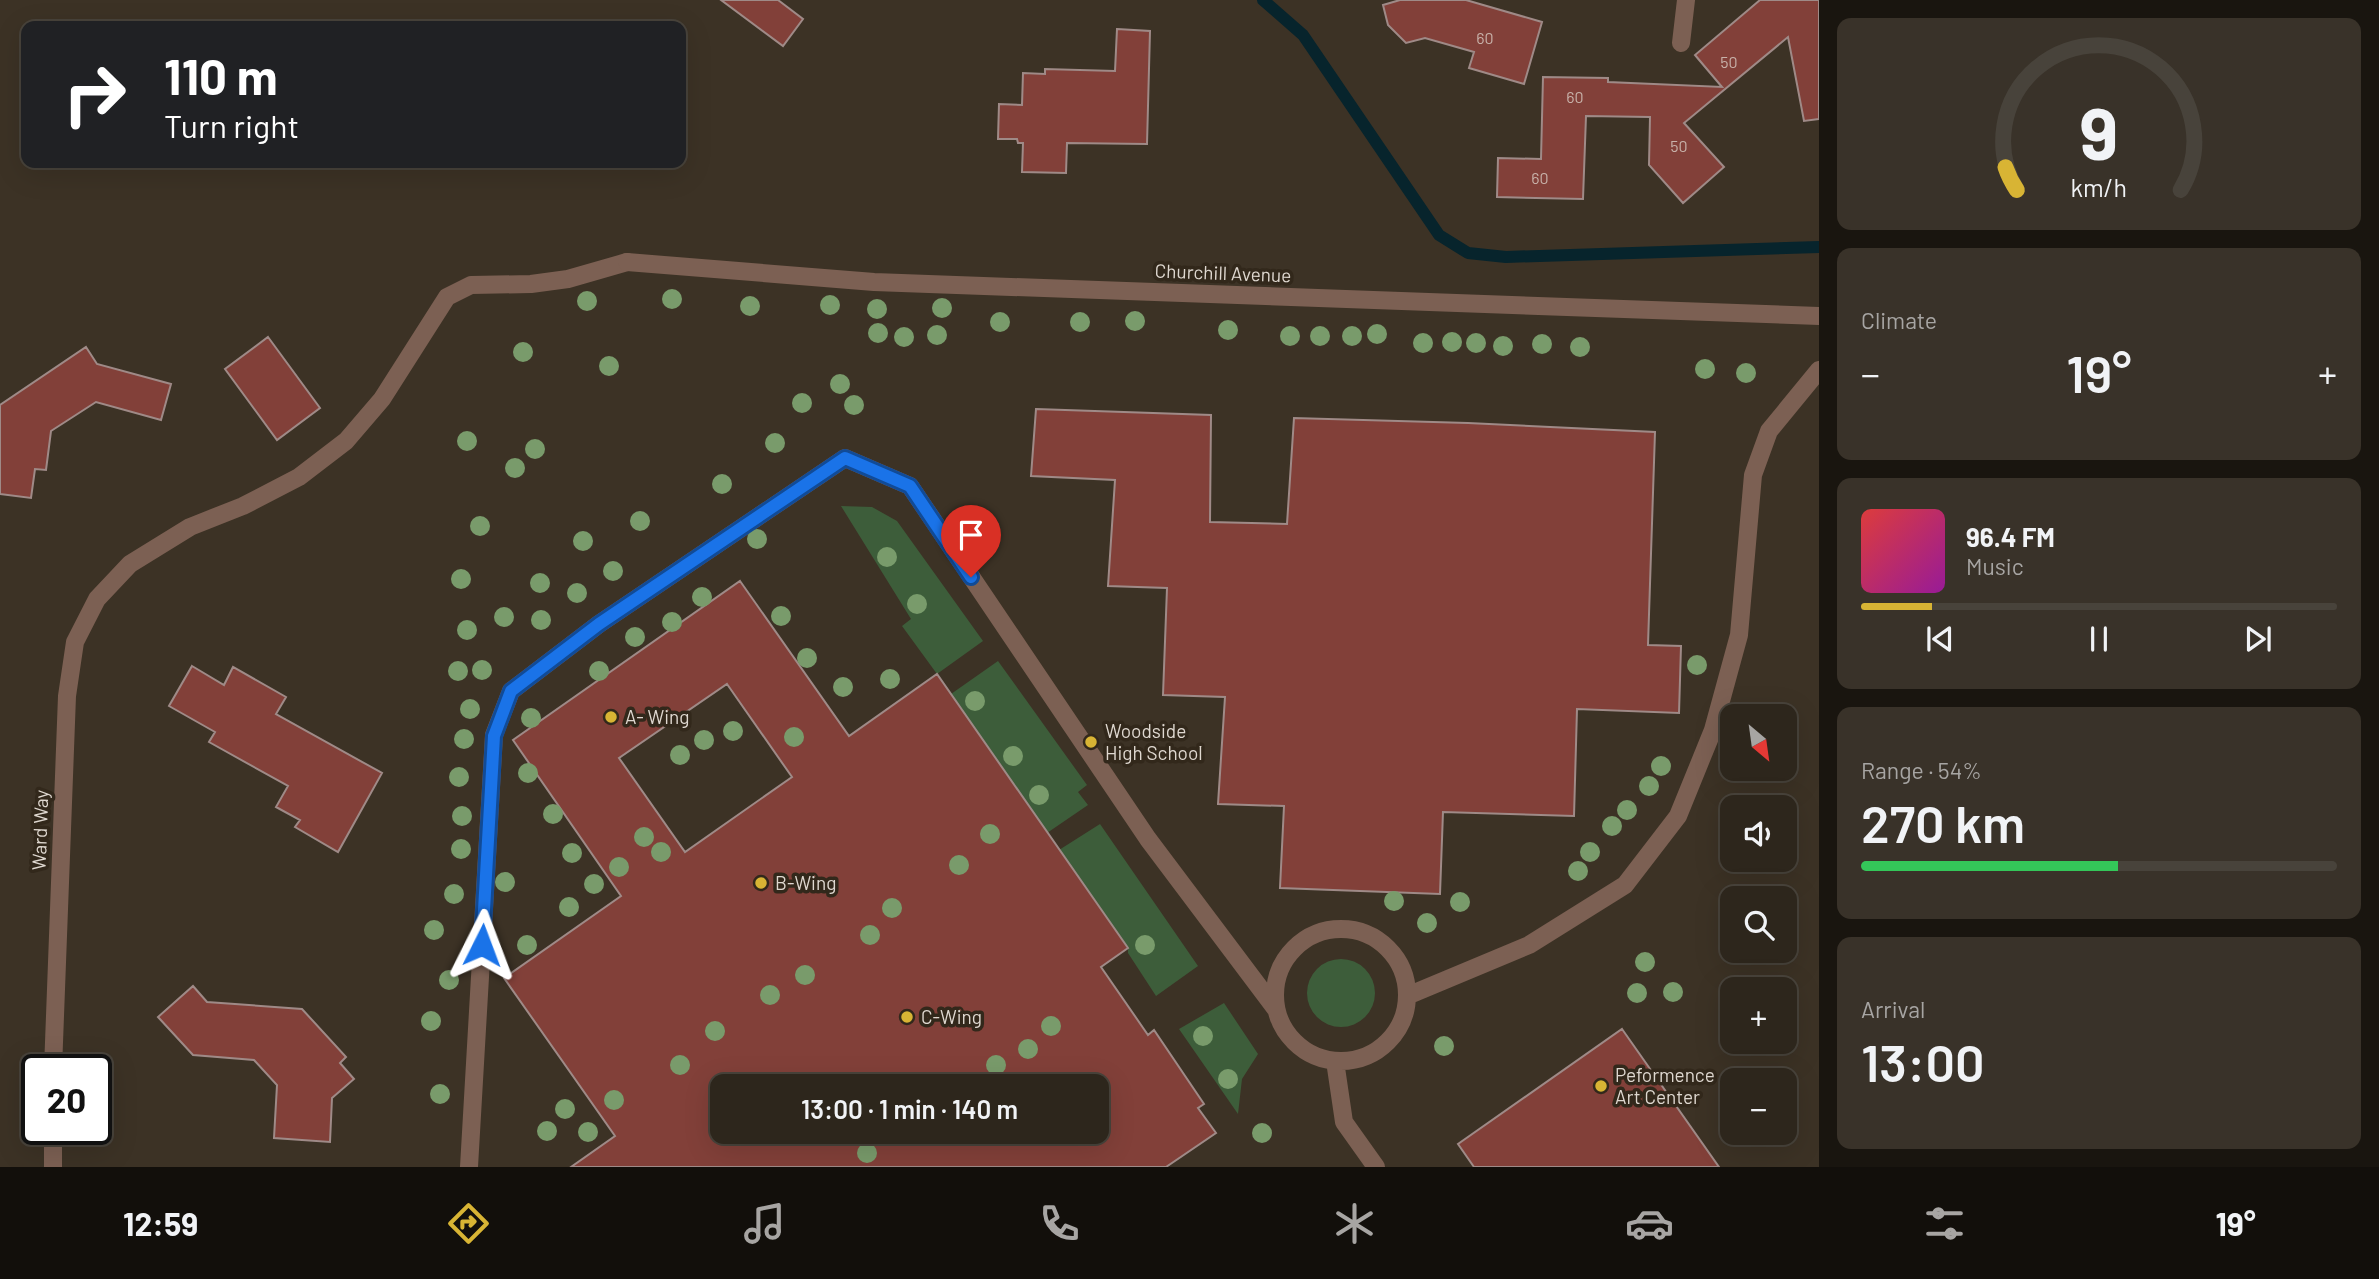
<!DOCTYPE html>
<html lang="en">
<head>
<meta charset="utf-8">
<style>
  body { margin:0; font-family:Barlow,sans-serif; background:#393229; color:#f1f3f6; height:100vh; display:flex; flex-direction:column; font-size:26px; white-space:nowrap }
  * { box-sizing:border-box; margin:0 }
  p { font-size:23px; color:#a7a5a3 }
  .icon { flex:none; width:38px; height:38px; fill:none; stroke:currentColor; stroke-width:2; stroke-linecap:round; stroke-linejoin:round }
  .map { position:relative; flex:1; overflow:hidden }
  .side { display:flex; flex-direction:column; gap:18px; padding:18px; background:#19150f; width:560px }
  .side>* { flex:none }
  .banner { position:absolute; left:21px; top:21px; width:665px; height:147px; border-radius:14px; box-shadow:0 7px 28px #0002,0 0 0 2px #48433b; background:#202124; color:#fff; overflow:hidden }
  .needle { width:46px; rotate:151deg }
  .tools { position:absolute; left:1720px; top:704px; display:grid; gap:14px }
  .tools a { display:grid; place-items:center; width:77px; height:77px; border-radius:14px; background:#2d261c; box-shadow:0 7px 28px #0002,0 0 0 2px #48433b; font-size:35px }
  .speed { position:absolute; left:21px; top:1054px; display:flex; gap:14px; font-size:35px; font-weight:700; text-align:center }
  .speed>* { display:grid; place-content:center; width:91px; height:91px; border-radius:50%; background:#2d261c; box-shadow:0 7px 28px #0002,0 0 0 2px #48433b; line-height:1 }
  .speed .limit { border:4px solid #111; border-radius:10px; background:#fff; color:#111 }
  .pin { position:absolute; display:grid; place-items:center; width:60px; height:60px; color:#fff; margin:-72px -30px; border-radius:50% 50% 50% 0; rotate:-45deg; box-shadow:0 0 7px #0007 }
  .pin .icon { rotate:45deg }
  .me { position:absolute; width:77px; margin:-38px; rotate:3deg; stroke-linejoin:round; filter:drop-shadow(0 0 5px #0008) }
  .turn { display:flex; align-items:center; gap:24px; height:147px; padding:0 28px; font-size:32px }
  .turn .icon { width:91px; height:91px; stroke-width:2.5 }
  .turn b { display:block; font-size:49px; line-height:60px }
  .big { font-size:52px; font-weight:600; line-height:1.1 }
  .side .widget { flex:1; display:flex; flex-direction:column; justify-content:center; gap:10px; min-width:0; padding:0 24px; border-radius:14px; background:#393229 }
  .side .dial { align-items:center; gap:0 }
  .dial svg { height:182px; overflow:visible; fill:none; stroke:#48433b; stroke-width:7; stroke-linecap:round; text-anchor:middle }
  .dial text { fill:#f1f3f6; stroke:none }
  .song { display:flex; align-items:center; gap:21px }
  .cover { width:84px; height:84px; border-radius:10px; background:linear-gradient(135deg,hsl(0 70% 55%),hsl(300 70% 35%)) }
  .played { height:7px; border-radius:4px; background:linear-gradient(90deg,#d8b434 15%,#48433b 15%) }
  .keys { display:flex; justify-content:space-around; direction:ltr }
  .heat { display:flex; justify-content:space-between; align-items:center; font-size:38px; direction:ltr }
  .charge { height:10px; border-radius:5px; background:linear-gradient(90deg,#34c759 54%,#48433b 0) }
  .trip { position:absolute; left:710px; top:1074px; width:399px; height:70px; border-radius:14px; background:#2d261c; box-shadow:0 7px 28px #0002,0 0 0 2px #48433b; font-weight:600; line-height:70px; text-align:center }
  .tab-bar { display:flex; height:112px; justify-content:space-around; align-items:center; background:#120f0b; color:#a7a5a3 }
  .tab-bar .icon { width:49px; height:49px }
  .tab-bar .active { color:#d8b434 }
  .tab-bar b { font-size:32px; color:#f1f3f6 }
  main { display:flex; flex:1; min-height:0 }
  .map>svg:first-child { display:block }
  .green { fill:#3d5d3a }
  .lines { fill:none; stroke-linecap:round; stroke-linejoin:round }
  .stream { stroke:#07242c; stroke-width:12 }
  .building { fill:#824039; stroke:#9f8a87; stroke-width:2; fill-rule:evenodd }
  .lane { stroke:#7c6053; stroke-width:18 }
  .street { stroke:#7c6053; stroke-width:18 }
  .tree { fill:#799b6b }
  .route-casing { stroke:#114b97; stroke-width:18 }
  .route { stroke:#1a73e8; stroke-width:12 }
  .poi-dot { fill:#d8b434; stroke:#32281b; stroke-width:2.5 }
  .labels { text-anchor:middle; stroke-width:7; stroke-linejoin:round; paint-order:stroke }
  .number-label { font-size:16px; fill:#c8b2aa }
  .street-label { font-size:19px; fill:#dfd8d0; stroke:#32281b }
  .poi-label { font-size:19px; fill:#dfd8d0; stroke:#32281b; text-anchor:start }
</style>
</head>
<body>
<main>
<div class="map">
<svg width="1819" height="1167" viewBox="0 0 1819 1167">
  <rect width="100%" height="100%" fill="#3c3225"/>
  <!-- green -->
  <path class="green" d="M841 506 872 507 897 521 983 641 937 674 902 626 911 619Z
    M998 661 1087 785 1078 792 1088 805 1047 833 951 694Z
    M1100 824 1198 966 1156 996 1128 953V948L1059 850Z
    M1307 993a34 34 0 1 1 68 0a34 34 0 1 1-68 0Z
    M1224 1003 1258 1054 1242 1079 1238 1114 1179 1029Z"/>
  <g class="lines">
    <!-- stream -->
    <path class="stream" d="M1263 0 1303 35 1439 235 1468 253 1506 257 1819 247"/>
  </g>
  <!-- building -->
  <path class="building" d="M721 0H778L803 19 783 46Z
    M1400 0H1466L1542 22 1524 84 1469 68 1474 52 1425 38 1406 43 1388 25 1383 5Z
    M1760 0H1819V119L1804 121 1788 37 1684 123 1724 167 1683 203 1649 165 1650 117 1586 116 1583 199 1497 197 1498 158 1541 159 1543 77 1608 78V82L1722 87 1695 55Z
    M1117 29 1150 31 1147 144 1067 143 1066 173 1022 172 1023 143H1018L1017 139H998L999 104 1022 105 1023 73 1045 74V69L1115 71Z
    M268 337 320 408 277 440 225 369Z
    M86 347 97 364 171 384 161 420 96 402 51 431 46 470 35 469 31 498 0 494V405Z
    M1036 409 1211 415 1210 522 1287 524 1294 418 1468 423 1655 432 1648 645 1681 646 1679 713 1577 709 1574 816 1443 812 1440 894 1280 888 1284 806 1218 804 1225 697 1163 695 1167 588 1108 586 1115 480 1031 476Z
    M740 581 849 736 937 674 1128 948 1101 967 1148 1035 1154 1030 1204 1104 1198 1108 1216 1133 1166 1167H571L615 1136 504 978 621 896 513 740ZM727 684 792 777 685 852 619 758ZM723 1087H1097V1132H723Z
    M192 666 224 685 233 667 286 697 276 714 382 773 338 852 295 827 300 820 276 807 288 786 209 742 215 732 169 706Z
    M193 986 207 1002 302 1009 346 1057 340 1063 354 1079 332 1098 330 1142 274 1138 277 1085 254 1060 193 1055 158 1017Z
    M1622 1029 1719 1167H1474L1458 1144Z"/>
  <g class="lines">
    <!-- lane -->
    <path class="lane" d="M1681 43 1686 0
      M1275 995a66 66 0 1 1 132 0a66 66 0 1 1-132 0Z
      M1407 996 1529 945 1625 885 1678 816 1713 730 1739 635 1753 475 1769 431 1819 370
      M1335 1061 1344 1122 1376 1167
      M53 1069 67 696 75 642 97 599 130 564 190 527 243 506 299 477 346 441 382 399 447 297 471 285 531 284 568 279 627 262
      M469 1167 494 735 511 691 599 624 845 458 910 486 1148 839 1275 1008"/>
    <!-- street -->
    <path class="street" d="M627 262 874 282 1819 316
      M53 1129V1167"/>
  </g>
  <!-- trees -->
  <g class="tree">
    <circle cx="672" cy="299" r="10"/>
    <circle cx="587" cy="301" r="10"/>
    <circle cx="830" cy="305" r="10"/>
    <circle cx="750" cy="306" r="10"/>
    <circle cx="942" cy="308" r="10"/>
    <circle cx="877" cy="309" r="10"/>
    <circle cx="1135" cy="321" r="10"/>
    <circle cx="1000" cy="322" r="10"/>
    <circle cx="1080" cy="322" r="10"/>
    <circle cx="1228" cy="330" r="10"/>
    <circle cx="878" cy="333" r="10"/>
    <circle cx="1377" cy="334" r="10"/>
    <circle cx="937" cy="335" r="10"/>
    <circle cx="1290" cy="336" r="10"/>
    <circle cx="1320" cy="336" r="10"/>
    <circle cx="1352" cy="336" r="10"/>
    <circle cx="904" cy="337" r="10"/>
    <circle cx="1452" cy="342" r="10"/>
    <circle cx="1423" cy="343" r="10"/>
    <circle cx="1476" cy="343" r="10"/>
    <circle cx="1542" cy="344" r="10"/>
    <circle cx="1503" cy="346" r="10"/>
    <circle cx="1580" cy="347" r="10"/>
    <circle cx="523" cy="352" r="10"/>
    <circle cx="609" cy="366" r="10"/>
    <circle cx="1705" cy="369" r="10"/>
    <circle cx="1746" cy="373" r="10"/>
    <circle cx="840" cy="384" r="10"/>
    <circle cx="802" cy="403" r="10"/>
    <circle cx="854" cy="405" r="10"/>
    <circle cx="467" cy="441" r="10"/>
    <circle cx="775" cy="443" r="10"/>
    <circle cx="535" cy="449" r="10"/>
    <circle cx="515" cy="468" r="10"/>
    <circle cx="722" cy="484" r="10"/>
    <circle cx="640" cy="521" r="10"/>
    <circle cx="480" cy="526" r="10"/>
    <circle cx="757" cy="539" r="10"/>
    <circle cx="583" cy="541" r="10"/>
    <circle cx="887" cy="557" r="10"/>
    <circle cx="613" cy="571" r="10"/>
    <circle cx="461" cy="579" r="10"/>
    <circle cx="540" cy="583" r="10"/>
    <circle cx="577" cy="593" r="10"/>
    <circle cx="702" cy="597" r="10"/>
    <circle cx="917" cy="604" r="10"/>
    <circle cx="781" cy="616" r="10"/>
    <circle cx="504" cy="617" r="10"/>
    <circle cx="541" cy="620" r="10"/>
    <circle cx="672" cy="622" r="10"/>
    <circle cx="467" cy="630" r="10"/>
    <circle cx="635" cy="637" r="10"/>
    <circle cx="807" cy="658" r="10"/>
    <circle cx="1697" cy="665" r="10"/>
    <circle cx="482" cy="670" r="10"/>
    <circle cx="458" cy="671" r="10"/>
    <circle cx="599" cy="671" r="10"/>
    <circle cx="890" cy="679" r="10"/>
    <circle cx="843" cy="687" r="10"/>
    <circle cx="975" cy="701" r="10"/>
    <circle cx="470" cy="709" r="10"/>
    <circle cx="531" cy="718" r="10"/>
    <circle cx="733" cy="731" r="10"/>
    <circle cx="794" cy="737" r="10"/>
    <circle cx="464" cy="739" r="10"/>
    <circle cx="704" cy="740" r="10"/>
    <circle cx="680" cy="755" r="10"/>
    <circle cx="1013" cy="756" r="10"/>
    <circle cx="1661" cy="766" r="10"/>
    <circle cx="528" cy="773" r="10"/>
    <circle cx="459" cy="777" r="10"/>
    <circle cx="1649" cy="786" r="10"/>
    <circle cx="1039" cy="795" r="10"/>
    <circle cx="1627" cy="810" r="10"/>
    <circle cx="553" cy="814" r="10"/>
    <circle cx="462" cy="816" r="10"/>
    <circle cx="1612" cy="826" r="10"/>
    <circle cx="990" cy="834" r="10"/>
    <circle cx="644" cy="837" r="10"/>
    <circle cx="461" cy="849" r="10"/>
    <circle cx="661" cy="852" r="10"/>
    <circle cx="1590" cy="852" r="10"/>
    <circle cx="572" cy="853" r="10"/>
    <circle cx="959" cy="865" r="10"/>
    <circle cx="619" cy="867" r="10"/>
    <circle cx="1578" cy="871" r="10"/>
    <circle cx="505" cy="882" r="10"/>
    <circle cx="594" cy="884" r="10"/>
    <circle cx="454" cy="894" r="10"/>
    <circle cx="1394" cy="901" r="10"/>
    <circle cx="1460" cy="902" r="10"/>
    <circle cx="569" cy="907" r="10"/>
    <circle cx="892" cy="908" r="10"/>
    <circle cx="1427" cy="923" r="10"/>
    <circle cx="434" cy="930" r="10"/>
    <circle cx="870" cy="935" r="10"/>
    <circle cx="527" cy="945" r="10"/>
    <circle cx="1145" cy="945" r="10"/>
    <circle cx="1645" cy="962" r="10"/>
    <circle cx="805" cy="975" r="10"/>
    <circle cx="449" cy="980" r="10"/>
    <circle cx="1673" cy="992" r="10"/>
    <circle cx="1637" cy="993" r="10"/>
    <circle cx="770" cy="995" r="10"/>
    <circle cx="431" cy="1021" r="10"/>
    <circle cx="1051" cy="1026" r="10"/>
    <circle cx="715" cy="1031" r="10"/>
    <circle cx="1203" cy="1036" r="10"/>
    <circle cx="1444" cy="1046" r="10"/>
    <circle cx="1028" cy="1049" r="10"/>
    <circle cx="680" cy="1065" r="10"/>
    <circle cx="996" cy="1065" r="10"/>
    <circle cx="1228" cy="1079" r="10"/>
    <circle cx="440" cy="1094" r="10"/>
    <circle cx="614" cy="1100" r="10"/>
    <circle cx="565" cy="1109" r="10"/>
    <circle cx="547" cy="1131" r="10"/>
    <circle cx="588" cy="1132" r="10"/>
    <circle cx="1262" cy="1133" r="10"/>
    <circle cx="867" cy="1153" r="10"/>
  </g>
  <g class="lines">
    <defs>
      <path id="route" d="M482 945 494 736 511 691 599 624 845 458 910 486 971 577"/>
    </defs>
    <!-- route casing -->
    <use href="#route" class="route-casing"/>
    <!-- route -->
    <use href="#route" class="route"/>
  </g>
  <!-- markers -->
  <g class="poi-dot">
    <circle cx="611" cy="717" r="7"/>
    <circle cx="1091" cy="742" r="7"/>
    <circle cx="761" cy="883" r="7"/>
    <circle cx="907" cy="1017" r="7"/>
    <circle cx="1601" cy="1086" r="7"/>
  </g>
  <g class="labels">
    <!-- number labels -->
    <g class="number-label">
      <text x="1485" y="44">60</text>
      <text x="1729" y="68">50</text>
      <text x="1575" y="103">60</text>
      <text x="1679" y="152">50</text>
      <text x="1540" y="184">60</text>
    </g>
    <!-- street labels -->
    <g class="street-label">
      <text transform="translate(1223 273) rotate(2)" y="7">Churchill Avenue</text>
      <text transform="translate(40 830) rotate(-88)" y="7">Ward Way</text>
    </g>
    <!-- poi labels -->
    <g class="poi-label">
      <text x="625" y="724">A- Wing</text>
      <text x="1105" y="738">Woodside<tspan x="1105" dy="22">High School</tspan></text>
      <text x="775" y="890">B-Wing</text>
      <text x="921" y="1024">C-Wing</text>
      <text x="1615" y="1082">Peformence<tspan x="1615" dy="22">Art Center</tspan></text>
    </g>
  </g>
</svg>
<div class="tools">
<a><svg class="needle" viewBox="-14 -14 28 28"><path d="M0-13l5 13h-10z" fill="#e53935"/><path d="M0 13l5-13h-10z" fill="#a7a5a3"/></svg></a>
<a><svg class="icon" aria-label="sound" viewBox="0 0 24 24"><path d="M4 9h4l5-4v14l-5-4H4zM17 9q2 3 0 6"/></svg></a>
<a><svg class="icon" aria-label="search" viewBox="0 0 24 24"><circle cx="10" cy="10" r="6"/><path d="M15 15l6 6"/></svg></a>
<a>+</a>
<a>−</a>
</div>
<div class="speed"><div class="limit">20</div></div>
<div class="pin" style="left:971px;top:577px;background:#d93025"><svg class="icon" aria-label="arrive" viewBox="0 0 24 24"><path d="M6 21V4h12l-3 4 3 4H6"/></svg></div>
<svg class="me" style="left:482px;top:945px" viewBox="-20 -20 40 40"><path d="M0-17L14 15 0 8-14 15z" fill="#1a73e8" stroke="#fff" stroke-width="4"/></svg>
<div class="trip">13:00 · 1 min · 140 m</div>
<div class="banner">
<div class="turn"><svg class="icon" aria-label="right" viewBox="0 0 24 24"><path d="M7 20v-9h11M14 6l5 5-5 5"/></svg><div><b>110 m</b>Turn right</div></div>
</div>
</div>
<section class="side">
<div class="widget dial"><svg viewBox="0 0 100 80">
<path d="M14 69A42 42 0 1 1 86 69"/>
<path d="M14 69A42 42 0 0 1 9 59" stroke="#d8b434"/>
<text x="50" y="56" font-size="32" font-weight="700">9</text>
<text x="50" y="72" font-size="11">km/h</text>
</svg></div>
<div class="widget"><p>Climate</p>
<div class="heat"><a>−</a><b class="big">19°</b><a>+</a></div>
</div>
<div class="widget">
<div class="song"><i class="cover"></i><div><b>96.4 FM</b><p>Music</p></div></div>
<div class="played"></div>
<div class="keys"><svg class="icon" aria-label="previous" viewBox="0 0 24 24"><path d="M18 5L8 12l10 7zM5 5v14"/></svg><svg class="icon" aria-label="pause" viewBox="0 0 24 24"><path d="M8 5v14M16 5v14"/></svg><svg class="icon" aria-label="next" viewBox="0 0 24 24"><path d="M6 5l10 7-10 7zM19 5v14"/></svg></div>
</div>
<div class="widget"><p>Range · 54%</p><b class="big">270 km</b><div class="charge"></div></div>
<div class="widget"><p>Arrival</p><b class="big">13:00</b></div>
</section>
</main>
<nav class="tab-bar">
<b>12:59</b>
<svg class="icon active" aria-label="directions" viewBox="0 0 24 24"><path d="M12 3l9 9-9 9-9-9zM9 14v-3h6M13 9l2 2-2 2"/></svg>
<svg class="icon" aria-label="music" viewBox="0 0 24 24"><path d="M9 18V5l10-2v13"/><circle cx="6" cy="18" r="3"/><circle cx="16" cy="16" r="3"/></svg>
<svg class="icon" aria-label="phone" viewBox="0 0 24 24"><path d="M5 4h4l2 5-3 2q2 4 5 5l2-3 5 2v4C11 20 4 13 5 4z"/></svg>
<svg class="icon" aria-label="climate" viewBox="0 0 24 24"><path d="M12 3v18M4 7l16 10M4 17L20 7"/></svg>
<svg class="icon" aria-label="car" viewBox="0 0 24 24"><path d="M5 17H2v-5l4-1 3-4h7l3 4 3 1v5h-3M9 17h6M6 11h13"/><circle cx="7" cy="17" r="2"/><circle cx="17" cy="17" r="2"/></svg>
<svg class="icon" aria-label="filters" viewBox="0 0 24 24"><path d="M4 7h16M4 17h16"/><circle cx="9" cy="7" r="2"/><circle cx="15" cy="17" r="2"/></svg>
<b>19°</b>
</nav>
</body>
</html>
